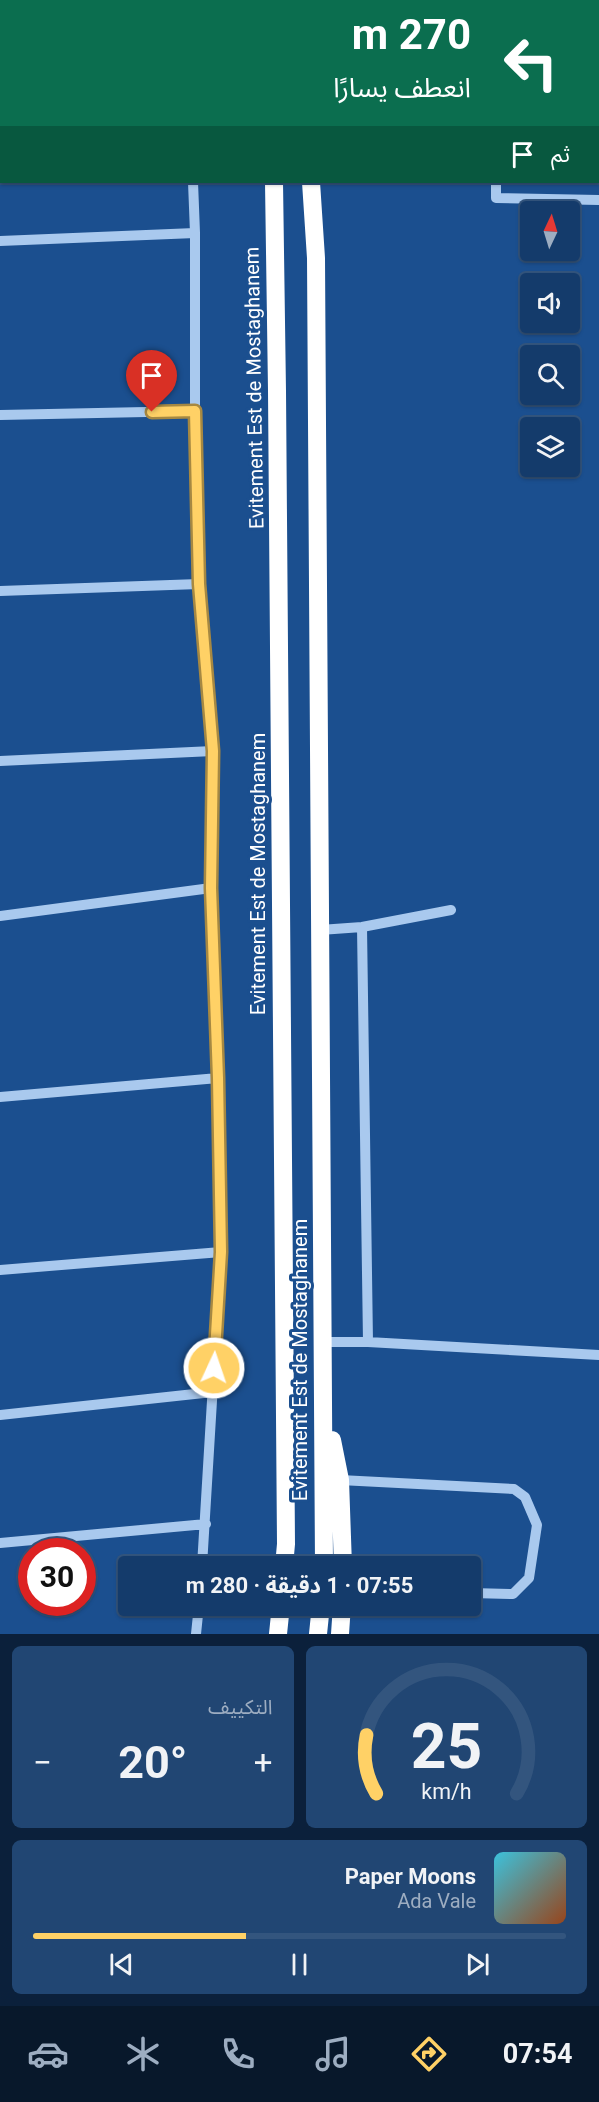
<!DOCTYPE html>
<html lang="ar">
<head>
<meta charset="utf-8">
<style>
  body { margin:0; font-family:Roboto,"Noto Sans Arabic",sans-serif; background:#214673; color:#f1f3f6; direction:rtl; height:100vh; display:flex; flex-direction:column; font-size:22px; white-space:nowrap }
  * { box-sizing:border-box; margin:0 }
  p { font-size:20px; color:#9dadc1 }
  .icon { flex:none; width:33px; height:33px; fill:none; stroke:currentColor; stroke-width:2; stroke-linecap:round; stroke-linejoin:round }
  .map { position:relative; height:1634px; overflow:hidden; direction:ltr }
  .panel { display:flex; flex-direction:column; gap:12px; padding:12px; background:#0b203b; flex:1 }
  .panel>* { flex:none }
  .hud { position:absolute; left:0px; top:0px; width:600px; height:183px; box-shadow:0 2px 4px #0004,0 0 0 2px #33557e; direction:rtl; background:#0b6e4f; color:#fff; overflow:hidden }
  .needle { width:39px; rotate:4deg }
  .controls { position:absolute; left:520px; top:201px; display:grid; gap:12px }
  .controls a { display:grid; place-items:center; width:60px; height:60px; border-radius:6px; background:#143b6b; box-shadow:0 2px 4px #0004,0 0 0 2px #33557e; font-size:30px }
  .speed { position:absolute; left:18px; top:1538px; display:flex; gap:12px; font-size:30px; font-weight:700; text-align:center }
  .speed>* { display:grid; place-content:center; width:78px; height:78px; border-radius:50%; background:#143b6b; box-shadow:0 2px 4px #0004,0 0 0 2px #33557e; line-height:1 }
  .speed .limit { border:9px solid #d22; background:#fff; color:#111 }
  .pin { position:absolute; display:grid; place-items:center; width:51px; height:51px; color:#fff; margin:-62px -26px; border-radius:50% 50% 50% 0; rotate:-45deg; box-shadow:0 0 6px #0007 }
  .pin .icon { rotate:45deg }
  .me { position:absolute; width:66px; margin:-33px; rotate:3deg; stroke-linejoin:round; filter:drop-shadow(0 0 4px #0008) }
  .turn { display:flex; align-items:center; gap:21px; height:126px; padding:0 30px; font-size:27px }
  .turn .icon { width:78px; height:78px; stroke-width:2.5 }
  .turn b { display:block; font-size:42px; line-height:51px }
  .then { display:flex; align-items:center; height:57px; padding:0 30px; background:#0003; gap:12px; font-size:22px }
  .big { font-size:45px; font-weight:700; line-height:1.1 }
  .panel .tile { flex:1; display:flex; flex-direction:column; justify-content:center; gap:9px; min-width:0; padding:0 21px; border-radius:9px; background:#214673 }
  .panel .dial { align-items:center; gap:0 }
  .dial svg { height:156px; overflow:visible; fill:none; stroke:#33557e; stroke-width:7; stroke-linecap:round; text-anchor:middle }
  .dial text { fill:#f1f3f6; stroke:none }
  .song { display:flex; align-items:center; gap:18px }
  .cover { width:72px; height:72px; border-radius:9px; background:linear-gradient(135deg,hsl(190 70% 55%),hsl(20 70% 35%)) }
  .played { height:6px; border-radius:3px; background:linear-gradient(90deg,#ffd166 40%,#33557e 40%) }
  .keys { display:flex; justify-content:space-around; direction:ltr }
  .heat { display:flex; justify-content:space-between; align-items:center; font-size:33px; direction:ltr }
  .panel .tiles { flex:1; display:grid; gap:12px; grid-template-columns:1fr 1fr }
  .tile:last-child { grid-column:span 2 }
  .trip { position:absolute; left:118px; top:1556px; width:363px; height:60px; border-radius:6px; background:#143b6b; box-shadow:0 2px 4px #0004,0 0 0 2px #33557e; font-weight:700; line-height:60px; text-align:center; direction:rtl }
  .dock { display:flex; height:96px; justify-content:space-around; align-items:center; background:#08182b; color:#9dadc1 }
  .dock .icon { width:42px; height:42px }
  .dock .on { color:#ffd166 }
  .dock b { font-size:27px; color:#f1f3f6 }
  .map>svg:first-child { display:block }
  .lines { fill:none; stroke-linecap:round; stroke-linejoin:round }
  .minor { stroke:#a9c9ee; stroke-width:10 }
  .highway { stroke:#fff; stroke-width:18 }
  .route-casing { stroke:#a68842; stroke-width:15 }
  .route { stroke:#ffd166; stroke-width:10 }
  .labels { text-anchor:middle; stroke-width:6; stroke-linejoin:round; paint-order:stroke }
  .street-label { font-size:20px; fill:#fff; stroke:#1b4f8f }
</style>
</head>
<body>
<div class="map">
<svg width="599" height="1634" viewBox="0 0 599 1634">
  <rect width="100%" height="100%" fill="#1b4f8f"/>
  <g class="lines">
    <!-- minor -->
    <path class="minor" d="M576 0V2
      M186 2V0
      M418 2 419 0
      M499 2V0
      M0 68H2
      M598 73H599
      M193 182 195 233V411L199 584 213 751 211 888 221 1252 202 1566
      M496 182V198L599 200
      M0 241 195 233
      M0 415 195 411
      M0 591 199 584
      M0 761 213 751
      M0 916 211 888
      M362 927 368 1342
      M320 930 362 927 451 910
      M0 1097 218 1078
      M0 1270 221 1252
      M323 1342H368L599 1355
      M0 1415 213 1392
      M340 1480 514 1489 525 1497 537 1525 529 1578 513 1594 471 1593
      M0 1543 206 1524
      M196 1634 199 1605"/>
    <!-- highway -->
    <path class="highway" d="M253 0 254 2
      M292 0V2
      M274 182 277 391 286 1544 284 1566
      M311 182 316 258 324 1566
      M332 1440 340 1480 343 1566
      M278 1634 281 1605
      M318 1634 321 1605
      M340 1634 342 1605"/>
  </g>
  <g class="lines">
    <defs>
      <path id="route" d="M152 412 195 411 199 584 213 751 211 888 218 1078 221 1252 214 1368"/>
    </defs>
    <!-- route casing -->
    <use href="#route" class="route-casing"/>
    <!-- route -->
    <use href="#route" class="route"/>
  </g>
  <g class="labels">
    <!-- street labels -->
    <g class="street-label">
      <text transform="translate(254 388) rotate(-91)" y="7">Evitement Est de Mostaghanem</text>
      <text transform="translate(258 874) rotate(-90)" y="7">Evitement Est de Mostaghanem</text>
      <text transform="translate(300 1360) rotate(-90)" y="7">Evitement Est de Mostaghanem</text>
    </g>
  </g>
</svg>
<div class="controls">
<a><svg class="needle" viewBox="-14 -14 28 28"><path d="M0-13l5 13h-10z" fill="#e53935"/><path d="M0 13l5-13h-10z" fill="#9dadc1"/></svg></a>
<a><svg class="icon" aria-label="sound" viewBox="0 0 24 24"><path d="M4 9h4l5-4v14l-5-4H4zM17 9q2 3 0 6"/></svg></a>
<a><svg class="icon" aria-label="search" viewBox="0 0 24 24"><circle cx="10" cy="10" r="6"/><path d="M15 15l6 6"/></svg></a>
<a><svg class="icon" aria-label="layers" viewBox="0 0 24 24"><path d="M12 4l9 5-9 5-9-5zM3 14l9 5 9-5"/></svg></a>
</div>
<div class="speed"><div class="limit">30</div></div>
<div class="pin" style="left:152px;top:412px;background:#d93025"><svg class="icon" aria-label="arrive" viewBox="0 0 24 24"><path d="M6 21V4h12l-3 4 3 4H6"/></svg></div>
<svg class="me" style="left:214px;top:1368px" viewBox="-20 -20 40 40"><circle r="17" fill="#ffd166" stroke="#fff" stroke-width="3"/><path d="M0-11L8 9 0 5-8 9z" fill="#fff"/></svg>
<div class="trip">07:55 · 1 دقيقة · 280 m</div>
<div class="hud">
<div class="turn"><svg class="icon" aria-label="left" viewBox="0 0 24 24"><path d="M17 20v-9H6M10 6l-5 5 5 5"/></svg><div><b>270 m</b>انعطف يسارًا</div></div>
<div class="then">ثم<svg class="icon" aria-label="arrive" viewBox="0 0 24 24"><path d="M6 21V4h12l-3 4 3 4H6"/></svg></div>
</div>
</div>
<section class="panel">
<div class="tiles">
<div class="tile dial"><svg viewBox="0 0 100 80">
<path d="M14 69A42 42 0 1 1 86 69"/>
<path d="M14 69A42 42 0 0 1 9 39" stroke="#ffd166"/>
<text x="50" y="56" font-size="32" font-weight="700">25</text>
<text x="50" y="72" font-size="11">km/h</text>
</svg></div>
<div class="tile"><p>التكييف</p>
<div class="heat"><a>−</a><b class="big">20°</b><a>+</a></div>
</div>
<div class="tile">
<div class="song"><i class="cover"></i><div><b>Paper Moons</b><p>Ada Vale</p></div></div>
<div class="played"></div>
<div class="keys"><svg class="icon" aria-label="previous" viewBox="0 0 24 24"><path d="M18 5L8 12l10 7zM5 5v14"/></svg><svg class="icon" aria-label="pause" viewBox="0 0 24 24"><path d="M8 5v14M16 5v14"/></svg><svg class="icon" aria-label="next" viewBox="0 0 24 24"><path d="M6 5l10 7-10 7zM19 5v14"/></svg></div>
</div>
</div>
</section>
<nav class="dock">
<b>07:54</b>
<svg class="icon on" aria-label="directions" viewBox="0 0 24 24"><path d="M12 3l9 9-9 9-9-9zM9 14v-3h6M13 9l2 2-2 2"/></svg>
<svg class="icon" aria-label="music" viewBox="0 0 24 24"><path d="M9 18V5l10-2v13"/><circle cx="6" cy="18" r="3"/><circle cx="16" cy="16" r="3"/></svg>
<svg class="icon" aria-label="phone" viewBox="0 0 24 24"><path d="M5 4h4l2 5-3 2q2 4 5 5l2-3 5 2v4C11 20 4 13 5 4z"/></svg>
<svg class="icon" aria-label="climate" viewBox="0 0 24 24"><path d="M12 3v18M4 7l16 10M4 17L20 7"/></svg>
<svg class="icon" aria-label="car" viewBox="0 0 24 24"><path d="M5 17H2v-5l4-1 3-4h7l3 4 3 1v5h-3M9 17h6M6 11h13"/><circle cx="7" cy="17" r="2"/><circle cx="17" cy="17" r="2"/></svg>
</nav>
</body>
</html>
